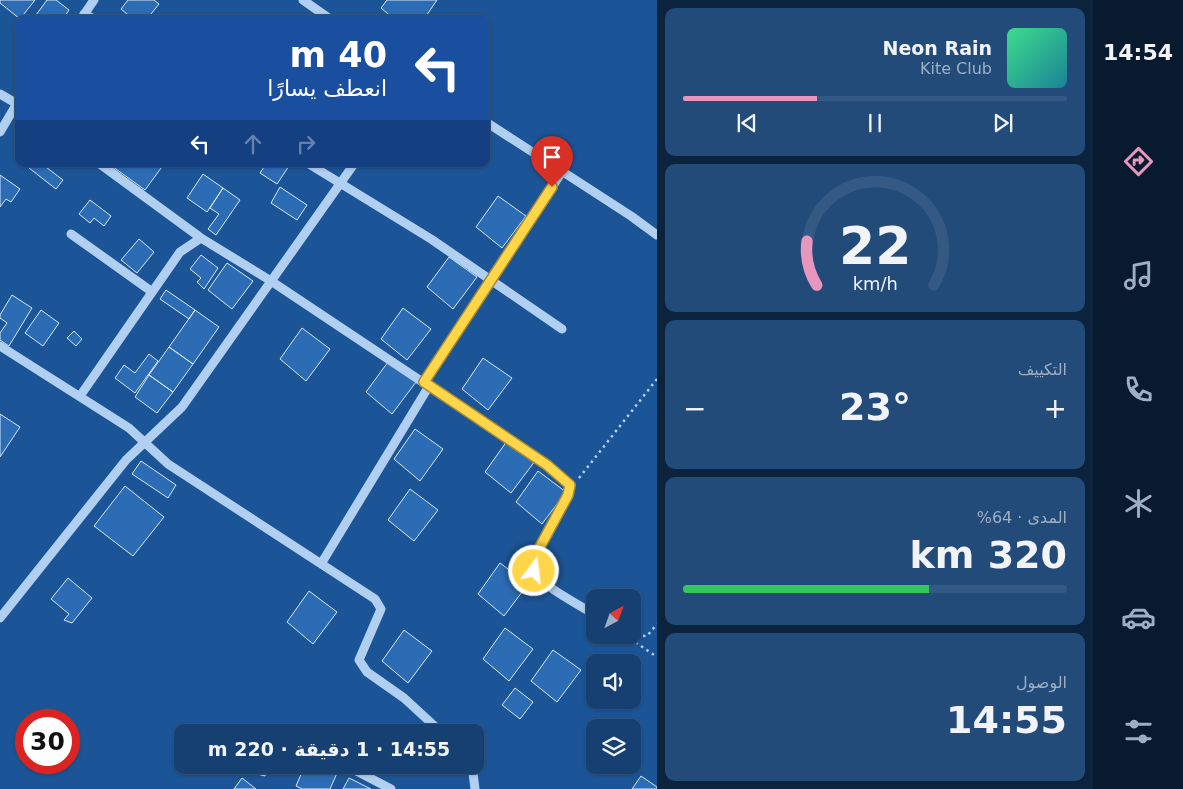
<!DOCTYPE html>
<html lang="ar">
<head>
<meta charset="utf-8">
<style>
  body { margin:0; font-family:"DejaVu Sans",Cairo,sans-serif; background:#224b79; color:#f1f3f6; direction:rtl; height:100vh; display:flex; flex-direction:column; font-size:19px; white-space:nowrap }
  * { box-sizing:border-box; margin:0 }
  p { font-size:16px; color:#9dafc3 }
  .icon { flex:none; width:28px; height:28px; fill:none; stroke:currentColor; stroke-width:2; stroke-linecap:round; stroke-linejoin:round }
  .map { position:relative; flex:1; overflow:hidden; direction:ltr }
  .sheet { display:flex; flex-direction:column; gap:8px; padding:8px; background:#0c233e; width:436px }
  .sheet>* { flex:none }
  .guide { position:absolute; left:15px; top:15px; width:475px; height:152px; border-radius:10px; box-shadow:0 1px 4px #0004,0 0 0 1px #345984; direction:rtl; background:#1a4fa0; color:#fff; overflow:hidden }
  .needle { width:32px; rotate:41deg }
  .fabs { position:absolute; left:586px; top:589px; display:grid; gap:10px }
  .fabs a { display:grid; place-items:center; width:55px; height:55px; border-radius:10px; background:#154071; box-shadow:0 1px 4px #0004,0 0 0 1px #345984; font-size:25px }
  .speed { position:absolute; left:15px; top:709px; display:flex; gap:10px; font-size:25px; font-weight:700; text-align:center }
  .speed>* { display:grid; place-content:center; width:65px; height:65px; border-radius:50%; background:#154071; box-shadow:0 1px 4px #0004,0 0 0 1px #345984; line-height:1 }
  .speed .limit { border:8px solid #d22; background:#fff; color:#111 }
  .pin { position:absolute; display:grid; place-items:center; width:42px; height:42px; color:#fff; margin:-51px -21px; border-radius:50% 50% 50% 0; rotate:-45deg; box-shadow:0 0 5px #0007 }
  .pin .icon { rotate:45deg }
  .me { position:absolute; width:55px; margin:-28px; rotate:15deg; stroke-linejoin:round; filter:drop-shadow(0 0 4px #0008) }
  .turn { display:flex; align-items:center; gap:18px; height:105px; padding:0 20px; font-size:22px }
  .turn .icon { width:65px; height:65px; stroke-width:2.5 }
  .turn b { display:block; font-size:35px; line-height:42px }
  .lanes { display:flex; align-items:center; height:48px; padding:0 20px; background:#0003; justify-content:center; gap:25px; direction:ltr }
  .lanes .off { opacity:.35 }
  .big { font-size:38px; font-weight:800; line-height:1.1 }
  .sheet .widget { flex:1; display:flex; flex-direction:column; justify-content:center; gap:8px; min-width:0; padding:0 18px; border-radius:10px; background:#224b79 }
  .sheet .dial { align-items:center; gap:0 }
  .dial svg { height:130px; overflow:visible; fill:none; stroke:#345984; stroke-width:7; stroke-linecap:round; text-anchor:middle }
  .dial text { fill:#f1f3f6; stroke:none }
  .song { display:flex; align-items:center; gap:15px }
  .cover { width:60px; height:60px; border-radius:8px; background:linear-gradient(135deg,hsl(150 70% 55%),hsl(190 70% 35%)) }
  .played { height:5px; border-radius:2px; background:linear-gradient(90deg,#e797bd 35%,#345984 35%) }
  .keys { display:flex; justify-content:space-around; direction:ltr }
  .heat { display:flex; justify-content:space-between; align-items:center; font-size:28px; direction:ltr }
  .charge { height:8px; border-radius:4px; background:linear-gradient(90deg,#34c759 64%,#345984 0) }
  .trip { position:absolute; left:174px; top:724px; width:310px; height:50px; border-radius:10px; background:#154071; box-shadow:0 1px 4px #0004,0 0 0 1px #345984; font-weight:800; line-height:50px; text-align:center; direction:rtl }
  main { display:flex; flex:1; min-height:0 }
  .menu { display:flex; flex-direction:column; width:90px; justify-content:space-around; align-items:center; background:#081a2d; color:#9dafc3 }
  .menu .icon { width:35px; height:35px }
  .menu .on { color:#e797bd }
  .menu b { font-size:22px; color:#f1f3f6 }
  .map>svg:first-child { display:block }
  .building { fill:#2c6cb5; stroke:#d8e8fb }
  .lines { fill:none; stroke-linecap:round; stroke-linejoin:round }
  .path { stroke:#b1cff0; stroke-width:2.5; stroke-dasharray:2.5 4; stroke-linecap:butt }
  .minor { stroke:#b1cff0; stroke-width:9 }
  .route-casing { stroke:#a68a30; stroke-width:12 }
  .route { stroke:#ffd54a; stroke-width:9 }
</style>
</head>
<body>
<main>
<nav class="menu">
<b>14:54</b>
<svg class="icon on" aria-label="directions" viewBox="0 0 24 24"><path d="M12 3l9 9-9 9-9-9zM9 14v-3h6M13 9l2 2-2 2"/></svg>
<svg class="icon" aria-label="music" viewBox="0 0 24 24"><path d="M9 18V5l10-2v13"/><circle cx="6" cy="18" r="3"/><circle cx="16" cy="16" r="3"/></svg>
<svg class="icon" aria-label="phone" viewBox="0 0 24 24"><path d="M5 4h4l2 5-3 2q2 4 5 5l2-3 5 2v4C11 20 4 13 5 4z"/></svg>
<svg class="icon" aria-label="climate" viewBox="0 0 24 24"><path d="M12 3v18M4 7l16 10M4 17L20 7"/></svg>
<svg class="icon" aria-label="car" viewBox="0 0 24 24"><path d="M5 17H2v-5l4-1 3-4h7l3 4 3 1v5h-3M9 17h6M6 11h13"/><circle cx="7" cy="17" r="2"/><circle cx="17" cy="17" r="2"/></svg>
<svg class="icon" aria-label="filters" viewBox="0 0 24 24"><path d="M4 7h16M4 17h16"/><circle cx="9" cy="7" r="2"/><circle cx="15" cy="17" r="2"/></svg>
</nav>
<section class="sheet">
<div class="widget">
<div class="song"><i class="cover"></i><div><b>Neon Rain</b><p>Kite Club</p></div></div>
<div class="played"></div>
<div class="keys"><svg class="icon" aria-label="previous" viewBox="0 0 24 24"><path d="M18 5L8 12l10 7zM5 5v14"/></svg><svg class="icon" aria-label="pause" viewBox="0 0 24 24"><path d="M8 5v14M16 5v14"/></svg><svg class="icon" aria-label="next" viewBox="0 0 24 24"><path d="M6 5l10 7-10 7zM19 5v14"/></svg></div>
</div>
<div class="widget dial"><svg viewBox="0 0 100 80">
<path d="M14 69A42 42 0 1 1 86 69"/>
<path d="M14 69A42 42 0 0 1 8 42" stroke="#e797bd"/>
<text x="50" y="56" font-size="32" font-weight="700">22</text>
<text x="50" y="72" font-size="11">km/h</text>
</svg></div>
<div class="widget"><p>التكييف</p>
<div class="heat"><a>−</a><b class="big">23°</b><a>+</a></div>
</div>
<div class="widget"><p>المدى · 64%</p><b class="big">320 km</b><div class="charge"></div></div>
<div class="widget"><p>الوصول</p><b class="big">14:55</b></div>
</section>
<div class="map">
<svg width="657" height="789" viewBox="0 0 657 789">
  <rect width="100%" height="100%" fill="#1c5597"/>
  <!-- building -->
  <path class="building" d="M0 0H35L20 19 0 3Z
    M47 0H56L69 10 63 19H33Z
    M128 0H154L159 4 147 19H133L121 9Z
    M387 0H437L424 19H394L381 8Z
    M32 164H42L63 180 56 189 29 168Z
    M109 164H164L145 190Z
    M266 164H286L289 166 277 184 260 173Z
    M203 174 223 188 207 212 187 198Z
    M0 175 20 189 11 202 6 199 0 207Z
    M280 187 307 205 297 220 271 203Z
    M223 188 240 200 216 235 208 229 219 214 210 208Z
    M498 196 526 216 502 248 476 227Z
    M90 200 111 216 104 226 94 218 90 223 79 214Z
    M139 239 154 252 137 273 121 260Z
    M201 255 218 268 204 289 197 282 201 278 190 269Z
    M449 257 477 277 453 309 427 287Z
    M227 263 253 281 232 309 208 290Z
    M166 290 195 310 189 319 160 299Z
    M12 295 32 308 9 346 0 340V333L7 323 0 318V315Z
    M403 308 431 329 407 360 381 339Z
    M41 310 59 323 43 346 25 333Z
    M195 310 219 327 193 364 169 347Z
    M302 328 330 349 306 381 280 359Z
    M74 331 82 339 76 346 67 338Z
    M169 347 193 364 173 392 149 375Z
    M149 354 158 361 135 393 115 378 124 365 135 373Z
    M483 358 512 378 488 410 462 389Z
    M388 362 416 382 392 414 366 392Z
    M149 375 173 392 157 413 135 397Z
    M0 414 20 427 0 457Z
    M415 429 443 449 420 481 394 459Z
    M507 441 535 461 511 493 485 472Z
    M141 461 176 485 168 498 132 474Z
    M538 471 566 492 542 524 516 502Z
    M125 486 164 517 133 556 94 526Z
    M410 489 438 510 414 541 388 520Z
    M500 563 528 584 504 616 478 594Z
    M68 578 92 598 72 623 64 620 69 614 51 599Z
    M309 591 337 612 313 644 287 622Z
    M505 628 533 649 509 681 483 659Z
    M404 630 432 651 408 683 382 661Z
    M553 650 581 670 557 702 531 681Z
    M515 688 533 702 520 719 502 705Z
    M222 765H268L265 776Z
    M305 765H325L338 771 330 789H302L296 786Z
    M641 776 657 787V789H632Z
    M242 778 256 789H234Z
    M349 778 371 789H343Z"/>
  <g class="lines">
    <!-- path -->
    <path class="path" d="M579 478 657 379
      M625 635 657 657
      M630 635 647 636 657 624"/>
    <!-- minor -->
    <path class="minor" d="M303 0 330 19
      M84 14 94 19
      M81 19 94 0
      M0 94 19 105
      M486 122 631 216 657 235
      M0 132 19 100
      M100 164 201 238 271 281 547 465 570 485 568 495C561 509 528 559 535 572 543 587 580 605 595 615
      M309 164 431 239 562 329
      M71 234 151 291
      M0 346 129 428 168 464 375 599 381 609 359 660 367 672 404 698 441 732
      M424 382 562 172
      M80 396 180 252 201 238
      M321 564 429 386
      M0 618 126 460 182 407 354 164
      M345 765 391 789
      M472 765 475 789"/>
  </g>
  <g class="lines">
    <defs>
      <path id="route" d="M534 571V558L568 495 570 485 547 465 424 382 552 187"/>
    </defs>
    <!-- route casing -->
    <use href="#route" class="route-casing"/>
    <!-- route -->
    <use href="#route" class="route"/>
  </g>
</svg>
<div class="fabs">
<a><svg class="needle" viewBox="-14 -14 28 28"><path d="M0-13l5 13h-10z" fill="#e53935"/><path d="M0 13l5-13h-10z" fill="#9dafc3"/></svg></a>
<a><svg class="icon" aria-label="sound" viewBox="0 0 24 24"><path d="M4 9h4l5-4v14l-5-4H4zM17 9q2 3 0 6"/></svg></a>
<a><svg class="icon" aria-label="layers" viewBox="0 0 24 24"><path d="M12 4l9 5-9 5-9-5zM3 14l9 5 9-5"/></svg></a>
</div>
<div class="speed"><div class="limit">30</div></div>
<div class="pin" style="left:552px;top:187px;background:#d93025"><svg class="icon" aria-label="arrive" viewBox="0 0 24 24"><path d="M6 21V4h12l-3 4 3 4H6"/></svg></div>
<svg class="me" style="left:534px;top:571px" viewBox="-20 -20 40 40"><circle r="17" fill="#ffd54a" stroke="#fff" stroke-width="3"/><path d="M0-11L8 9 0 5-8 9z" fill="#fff"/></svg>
<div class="trip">14:55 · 1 دقيقة · 220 m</div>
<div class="guide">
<div class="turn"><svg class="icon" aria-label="left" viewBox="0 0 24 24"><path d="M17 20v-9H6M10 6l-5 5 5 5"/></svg><div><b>40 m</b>انعطف يسارًا</div></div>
<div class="lanes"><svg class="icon" aria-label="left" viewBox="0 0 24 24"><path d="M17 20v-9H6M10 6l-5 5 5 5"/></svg><svg class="icon off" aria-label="ahead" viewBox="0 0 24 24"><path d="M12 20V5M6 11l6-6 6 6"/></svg><svg class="icon off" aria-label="right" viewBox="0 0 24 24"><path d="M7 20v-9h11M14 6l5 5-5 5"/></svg></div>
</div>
</div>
</main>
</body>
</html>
